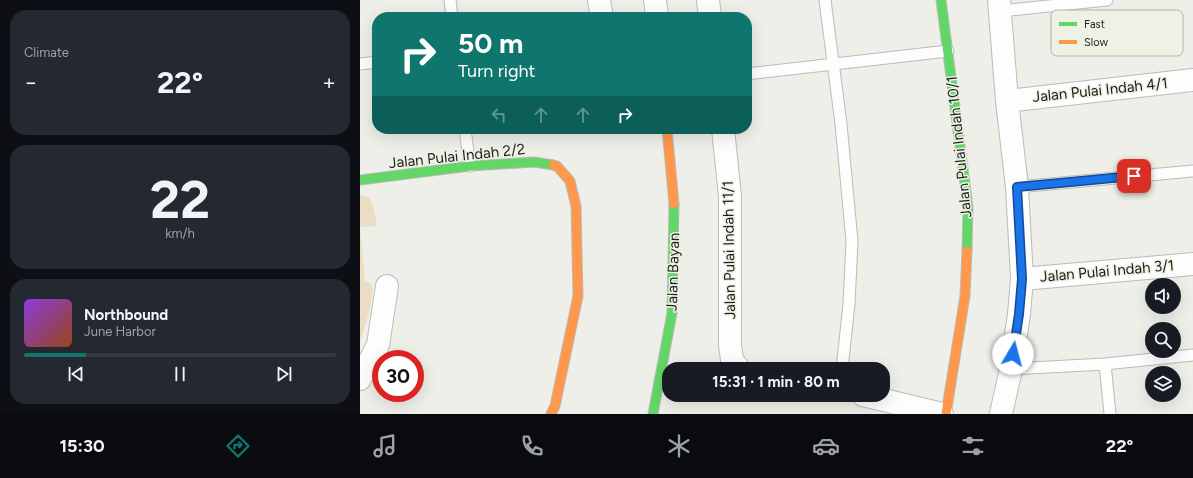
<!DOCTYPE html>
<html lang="en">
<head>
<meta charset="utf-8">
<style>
  body { margin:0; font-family:Figtree,sans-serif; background:#242831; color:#f1f3f6; height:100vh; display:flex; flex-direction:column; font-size:15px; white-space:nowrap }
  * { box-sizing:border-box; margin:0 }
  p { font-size:13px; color:#9ea1a6 }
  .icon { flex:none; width:22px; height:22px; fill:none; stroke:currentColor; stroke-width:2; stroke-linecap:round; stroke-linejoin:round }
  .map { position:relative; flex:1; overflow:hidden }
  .sheet { display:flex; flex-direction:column; gap:10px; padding:10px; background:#0d0f14; width:360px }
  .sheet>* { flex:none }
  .hud { position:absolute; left:12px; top:12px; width:380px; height:122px; border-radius:16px; box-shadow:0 4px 16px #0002; background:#0f766e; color:#fff; overflow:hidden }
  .controls { position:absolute; left:785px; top:278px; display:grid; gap:8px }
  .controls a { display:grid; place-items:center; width:36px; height:36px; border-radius:50%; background:#171b24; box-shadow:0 4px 16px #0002; font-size:20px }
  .speed { position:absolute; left:12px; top:350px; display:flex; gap:8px; font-size:20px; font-weight:700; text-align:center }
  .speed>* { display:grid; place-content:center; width:52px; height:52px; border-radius:50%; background:#171b24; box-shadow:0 4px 16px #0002; line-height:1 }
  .speed .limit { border:6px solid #d22; background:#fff; color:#111 }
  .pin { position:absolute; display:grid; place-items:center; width:34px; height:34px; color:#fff; margin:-17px; border-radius:8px; box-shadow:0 2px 6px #0006 }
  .me { position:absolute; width:44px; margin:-22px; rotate:8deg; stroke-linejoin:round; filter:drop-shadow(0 0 3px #0008) }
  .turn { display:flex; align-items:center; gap:14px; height:84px; padding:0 20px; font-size:18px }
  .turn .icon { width:52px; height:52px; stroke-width:2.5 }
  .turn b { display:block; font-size:28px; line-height:34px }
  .lanes { display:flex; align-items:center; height:38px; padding:0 20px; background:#0003; justify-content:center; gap:20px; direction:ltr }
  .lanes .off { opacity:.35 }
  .big { font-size:30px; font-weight:700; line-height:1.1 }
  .sheet .widget { flex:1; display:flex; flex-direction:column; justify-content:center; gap:6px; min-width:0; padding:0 14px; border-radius:16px; background:#242831 }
  .sheet .dial { align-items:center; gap:0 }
  .dial b { font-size:52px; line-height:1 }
  .song { display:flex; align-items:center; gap:12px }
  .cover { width:48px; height:48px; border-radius:6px; background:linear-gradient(135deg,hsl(270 70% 55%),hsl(20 70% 35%)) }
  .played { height:4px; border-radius:2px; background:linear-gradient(90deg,#0f766e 20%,#363941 20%) }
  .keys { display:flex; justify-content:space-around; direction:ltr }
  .heat { display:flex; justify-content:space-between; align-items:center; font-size:22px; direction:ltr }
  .trip { position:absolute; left:302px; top:362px; width:228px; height:40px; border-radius:16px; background:#171b24; box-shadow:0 4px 16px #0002; font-weight:700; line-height:40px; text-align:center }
  .tabs { display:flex; height:64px; justify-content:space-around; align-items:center; background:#090b0e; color:#9ea1a6 }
  .tabs .icon { width:28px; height:28px }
  .tabs .current { color:#0f766e }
  .tabs b { font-size:18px; color:#f1f3f6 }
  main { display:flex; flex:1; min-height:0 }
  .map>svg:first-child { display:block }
  .green { fill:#eaddc4 }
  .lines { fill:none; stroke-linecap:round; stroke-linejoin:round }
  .lane-casing { stroke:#bbbcb7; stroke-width:13 }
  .street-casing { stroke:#bbbcb7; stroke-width:24 }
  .fast-casing { stroke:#bbbcb7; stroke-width:11 }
  .slow-casing { stroke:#bbbcb7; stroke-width:11 }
  .lane { stroke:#fcfdfc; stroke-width:11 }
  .street { stroke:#fcfdfc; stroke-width:22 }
  .fast { stroke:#63d668; stroke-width:9 }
  .slow { stroke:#ff974d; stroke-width:9 }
  .route-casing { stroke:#114b97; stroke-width:10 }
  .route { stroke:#1a73e8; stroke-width:7 }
  .labels { text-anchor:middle; stroke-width:3; stroke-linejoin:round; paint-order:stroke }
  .street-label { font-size:15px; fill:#1d1f1a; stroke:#eef2e5 }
  .key { fill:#eef2e5; stroke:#afb3a8; stroke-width:1 }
  .key-label { font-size:11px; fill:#1d1f1a }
</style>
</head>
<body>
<main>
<section class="sheet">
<div class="widget"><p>Climate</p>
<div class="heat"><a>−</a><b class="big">22°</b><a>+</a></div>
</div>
<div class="widget dial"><b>22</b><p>km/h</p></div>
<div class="widget">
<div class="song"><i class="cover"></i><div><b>Northbound</b><p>June Harbor</p></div></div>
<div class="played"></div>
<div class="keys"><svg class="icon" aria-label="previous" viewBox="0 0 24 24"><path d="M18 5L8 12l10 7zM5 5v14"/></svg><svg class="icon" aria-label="pause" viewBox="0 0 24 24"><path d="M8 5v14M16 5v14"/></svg><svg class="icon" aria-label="next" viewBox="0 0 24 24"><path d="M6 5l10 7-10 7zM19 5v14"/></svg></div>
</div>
</section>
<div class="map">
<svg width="833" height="414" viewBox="0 0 833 414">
  <rect width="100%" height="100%" fill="#edefe8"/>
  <!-- green -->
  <path class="green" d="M0 195 9 198 13 205 17 226 0 227 5 281 10 283 13 290 8 316 0 342Z"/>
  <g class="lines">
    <defs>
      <path id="lane" d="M90 0 92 17
        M465 0 481 124 492 241 489 304 482 369
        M640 11 747 0
        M0 64 17 62
        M387 74 588 51
        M105 129 110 166
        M657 187 833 171
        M745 364 750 414
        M651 369 745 364 833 355"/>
      <path id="street" d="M239 0 242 17
        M295 0 297 17
        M348 0 350 17
        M639 0 647 101 657 187 662 279 659 314 651 369 641 414
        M647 101 833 80
        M363 129 370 196V345L372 360 379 369
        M662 279 833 264
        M0 379 18 345 27 286
        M503 395 582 414"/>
      <path id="fast" d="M581 0 608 207 607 251
        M0 180 110 166 174 162 193 165
        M293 414 312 313 314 204"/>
      <path id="slow" d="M307 129 314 204
        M191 414 195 406 218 296 216 206 210 181 197 166 193 165
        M586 414 605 296 607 251"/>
    </defs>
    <!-- lane casing -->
    <use href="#lane" class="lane-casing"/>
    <!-- street casing -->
    <use href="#street" class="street-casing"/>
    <!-- fast casing -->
    <use href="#fast" class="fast-casing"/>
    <!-- slow casing -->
    <use href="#slow" class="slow-casing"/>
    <!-- lane -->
    <use href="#lane" class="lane"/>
    <!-- street -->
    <use href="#street" class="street"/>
    <!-- fast -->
    <use href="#fast" class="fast"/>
    <!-- slow -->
    <use href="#slow" class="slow"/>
  </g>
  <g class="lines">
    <defs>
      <path id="route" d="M653 354 659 314 662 279 657 187 774 176"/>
    </defs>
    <!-- route casing -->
    <use href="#route" class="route-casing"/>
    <!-- route -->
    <use href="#route" class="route"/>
  </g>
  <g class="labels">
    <!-- street labels -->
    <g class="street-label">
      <text transform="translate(740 90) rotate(-6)" y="5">Jalan Pulai Indah 4/1</text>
      <text transform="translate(599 147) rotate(-96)" y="5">Jalan Pulai Indah 10/1</text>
      <text transform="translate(97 156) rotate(-6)" y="5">Jalan Pulai Indah 2/2</text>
      <text transform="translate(369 250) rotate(-91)" y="5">Jalan Pulai Indah 11/1</text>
      <text transform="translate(747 271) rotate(-5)" y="5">Jalan Pulai Indah 3/1</text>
      <text transform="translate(313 272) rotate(-88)" y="5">Jalan Bayan</text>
    </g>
  </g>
  <!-- legend -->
  <rect x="691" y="10" width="132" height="46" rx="6" class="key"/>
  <rect x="699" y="22" width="18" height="4" fill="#63d668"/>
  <rect x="699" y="40" width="18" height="4" fill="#ff974d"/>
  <g class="key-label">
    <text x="724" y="28">Fast</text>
    <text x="724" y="46">Slow</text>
  </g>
</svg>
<div class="controls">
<a><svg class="icon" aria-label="sound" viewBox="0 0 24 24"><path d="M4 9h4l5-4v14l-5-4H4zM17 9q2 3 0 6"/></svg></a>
<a><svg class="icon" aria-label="search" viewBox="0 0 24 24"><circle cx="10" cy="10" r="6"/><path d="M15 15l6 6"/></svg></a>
<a><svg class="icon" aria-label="layers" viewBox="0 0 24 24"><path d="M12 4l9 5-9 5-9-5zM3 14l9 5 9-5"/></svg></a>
</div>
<div class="speed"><div class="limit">30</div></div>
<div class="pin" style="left:774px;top:176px;background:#d93025"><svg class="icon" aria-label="arrive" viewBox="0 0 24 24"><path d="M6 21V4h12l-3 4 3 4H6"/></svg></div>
<svg class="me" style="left:653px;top:354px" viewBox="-20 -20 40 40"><circle r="19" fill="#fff"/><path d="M0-13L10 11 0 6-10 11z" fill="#1a73e8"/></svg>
<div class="trip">15:31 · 1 min · 80 m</div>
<div class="hud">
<div class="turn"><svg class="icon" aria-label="right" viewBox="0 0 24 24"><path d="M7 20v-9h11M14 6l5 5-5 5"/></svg><div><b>50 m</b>Turn right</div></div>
<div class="lanes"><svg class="icon off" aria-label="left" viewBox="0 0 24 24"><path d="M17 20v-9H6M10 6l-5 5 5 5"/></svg><svg class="icon off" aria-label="ahead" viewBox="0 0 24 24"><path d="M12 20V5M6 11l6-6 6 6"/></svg><svg class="icon off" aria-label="ahead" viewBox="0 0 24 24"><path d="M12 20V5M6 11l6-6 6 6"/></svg><svg class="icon" aria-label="right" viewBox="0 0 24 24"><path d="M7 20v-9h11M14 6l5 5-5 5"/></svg></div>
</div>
</div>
</main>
<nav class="tabs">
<b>15:30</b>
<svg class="icon current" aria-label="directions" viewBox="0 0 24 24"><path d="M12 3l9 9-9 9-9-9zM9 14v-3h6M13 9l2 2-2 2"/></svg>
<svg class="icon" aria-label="music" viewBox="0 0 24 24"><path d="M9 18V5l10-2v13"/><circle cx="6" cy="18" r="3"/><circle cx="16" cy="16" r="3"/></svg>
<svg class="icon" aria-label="phone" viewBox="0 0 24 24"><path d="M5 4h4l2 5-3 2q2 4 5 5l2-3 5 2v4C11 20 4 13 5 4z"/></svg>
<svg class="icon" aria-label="climate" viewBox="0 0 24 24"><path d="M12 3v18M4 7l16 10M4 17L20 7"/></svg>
<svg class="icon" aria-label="car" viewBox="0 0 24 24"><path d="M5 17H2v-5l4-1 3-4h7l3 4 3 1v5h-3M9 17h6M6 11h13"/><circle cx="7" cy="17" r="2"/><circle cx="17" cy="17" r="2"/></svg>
<svg class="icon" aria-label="filters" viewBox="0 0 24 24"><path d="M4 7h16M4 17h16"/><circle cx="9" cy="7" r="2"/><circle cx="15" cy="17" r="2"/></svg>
<b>22°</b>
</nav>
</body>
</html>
